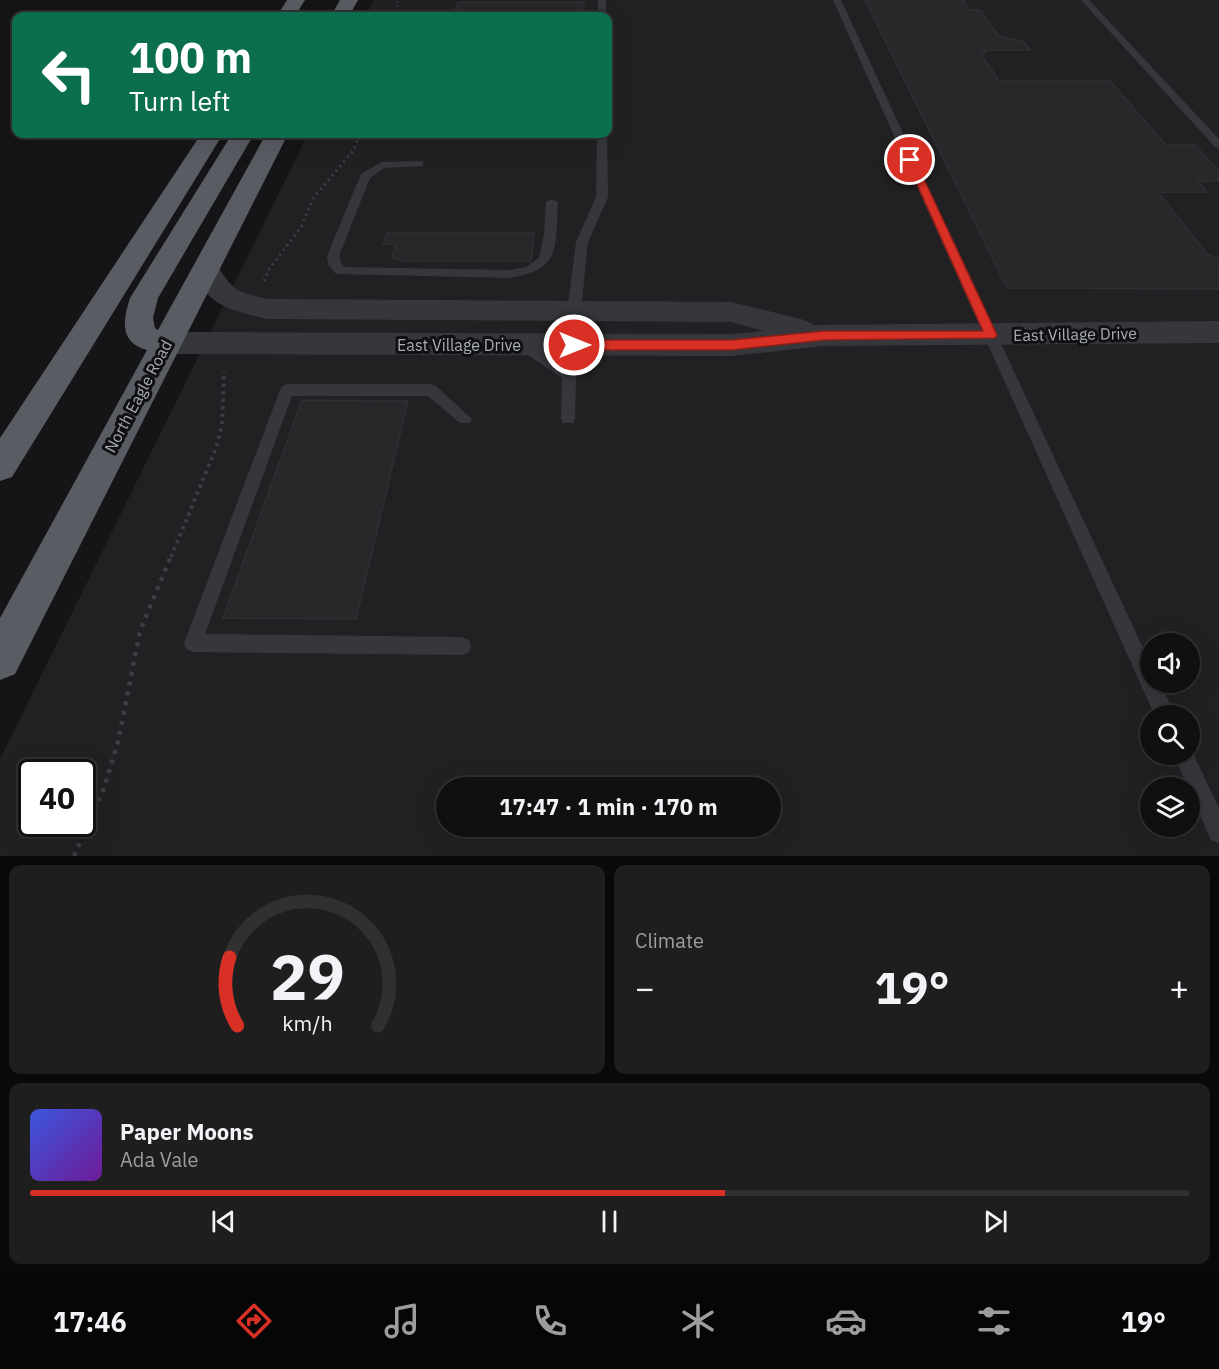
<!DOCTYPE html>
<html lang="en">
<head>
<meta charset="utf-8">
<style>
  body { margin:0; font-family:"IBM Plex Sans",sans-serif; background:#1e1e1f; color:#f1f3f6; height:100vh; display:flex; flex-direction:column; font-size:22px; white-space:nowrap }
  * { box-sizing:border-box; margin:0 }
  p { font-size:20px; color:#9c9d9f }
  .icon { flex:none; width:33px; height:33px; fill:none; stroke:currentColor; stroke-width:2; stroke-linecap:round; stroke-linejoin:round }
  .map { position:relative; height:856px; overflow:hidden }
  .sheet { display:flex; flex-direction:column; gap:9px; padding:9px; background:#090909; flex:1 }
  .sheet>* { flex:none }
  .hud { position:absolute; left:12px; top:12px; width:600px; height:126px; border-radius:12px; box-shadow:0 6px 24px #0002,0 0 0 2px #303031; background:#0b6e4f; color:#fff; overflow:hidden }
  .buttons { position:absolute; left:1140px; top:633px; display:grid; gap:12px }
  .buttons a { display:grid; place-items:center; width:60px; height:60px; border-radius:50%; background:#101011; box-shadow:0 6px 24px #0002,0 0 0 2px #303031; font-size:30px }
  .speed { position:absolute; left:18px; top:759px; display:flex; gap:12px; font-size:30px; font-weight:700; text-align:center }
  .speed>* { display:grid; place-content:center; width:78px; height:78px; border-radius:50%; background:#101011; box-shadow:0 6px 24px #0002,0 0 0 2px #303031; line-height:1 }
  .speed .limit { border:3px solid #111; border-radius:9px; background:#fff; color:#111 }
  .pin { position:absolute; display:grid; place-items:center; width:51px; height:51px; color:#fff; margin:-26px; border:3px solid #fff; border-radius:50%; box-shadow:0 2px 6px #0007 }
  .me { position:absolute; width:66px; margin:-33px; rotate:90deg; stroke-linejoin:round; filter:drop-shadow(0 0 4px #0008) }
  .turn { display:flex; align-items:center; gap:21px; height:126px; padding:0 18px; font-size:27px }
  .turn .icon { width:78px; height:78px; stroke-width:2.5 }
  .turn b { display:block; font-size:42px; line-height:51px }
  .big { font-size:45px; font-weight:800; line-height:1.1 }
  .sheet .tile { flex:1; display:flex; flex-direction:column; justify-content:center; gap:9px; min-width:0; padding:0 21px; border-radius:12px; background:#1e1e1f }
  .sheet .dial { align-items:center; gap:0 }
  .dial svg { height:156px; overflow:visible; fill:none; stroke:#303031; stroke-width:7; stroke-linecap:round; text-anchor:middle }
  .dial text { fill:#f1f3f6; stroke:none }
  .song { display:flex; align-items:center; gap:18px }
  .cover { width:72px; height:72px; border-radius:9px; background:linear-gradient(135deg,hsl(230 70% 55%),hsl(280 70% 35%)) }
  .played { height:6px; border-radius:3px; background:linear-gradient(90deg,#d93025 60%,#303031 60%) }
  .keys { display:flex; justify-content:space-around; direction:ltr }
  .heat { display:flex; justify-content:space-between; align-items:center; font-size:33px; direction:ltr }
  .sheet .tiles { flex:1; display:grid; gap:9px; grid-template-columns:1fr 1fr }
  .tile:last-child { grid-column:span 2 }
  .trip { position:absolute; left:436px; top:777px; width:345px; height:60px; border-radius:30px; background:#101011; box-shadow:0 6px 24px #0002,0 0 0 2px #303031; font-weight:800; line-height:60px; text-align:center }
  .tab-bar { display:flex; height:96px; justify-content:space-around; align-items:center; background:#060607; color:#9c9d9f }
  .tab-bar .icon { width:42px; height:42px }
  .tab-bar .current { color:#d93025 }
  .tab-bar b { font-size:27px; color:#f1f3f6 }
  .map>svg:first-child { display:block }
  .built { fill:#212124; fill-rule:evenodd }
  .building { fill:#28282b; stroke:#2f2f33; stroke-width:1.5 }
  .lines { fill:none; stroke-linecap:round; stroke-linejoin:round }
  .path-far3 { stroke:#3c3e43; stroke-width:2; stroke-dasharray:1.5 3; stroke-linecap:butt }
  .path-far2 { stroke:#3c3e43; stroke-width:3; stroke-dasharray:2 4; stroke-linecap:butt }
  .path-far1 { stroke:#3c3e43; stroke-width:4; stroke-dasharray:3 4.5; stroke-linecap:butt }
  .path { stroke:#3c3e43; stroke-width:4.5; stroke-dasharray:4 6; stroke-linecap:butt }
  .service { fill:#36373c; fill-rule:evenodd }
  .tertiary { fill:#36373c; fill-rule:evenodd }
  .trunk { fill:#5a5c64; fill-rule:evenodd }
  .route { fill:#d93025; stroke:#8d1f18; stroke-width:1.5 }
  .labels { text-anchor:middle; stroke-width:6; stroke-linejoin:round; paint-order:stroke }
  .street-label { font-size:16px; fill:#a7acb7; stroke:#101012 }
</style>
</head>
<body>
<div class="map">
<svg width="1219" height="856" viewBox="0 0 1219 856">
  <rect width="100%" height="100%" fill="#151517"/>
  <!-- built -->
  <path class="built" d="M374 0H1219V856H0V759L308 134H608V16H366ZM1150 644H1190V682H1150ZM1150 716H1190V754H1150ZM32 772H82V824H32ZM447 788H771V826H447ZM1150 788H1190V826H1150Z"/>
  <!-- building -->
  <path class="building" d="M865 0H963L970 10H980L999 36 1024 42 1030 50H983L985 52H980L999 81H1110L1166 145H1195L1219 171V181H1198L1207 192H1158L1208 255 1219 259V289L1007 288Z
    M458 2H584L583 16H453Z
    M387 233H534L531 261H402L392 257 396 244H383Z
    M302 400 408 401 356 619 223 618Z"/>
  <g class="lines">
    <!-- path-far3 -->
    <path class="path-far3" d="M396 16 398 0
      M357 142 360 134"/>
    <!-- path-far2 -->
    <path class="path-far2" d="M264 281 270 268 301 227 314 197 353 151 357 141"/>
    <!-- path-far1 -->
    <path class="path-far1" d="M171 557 216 448 222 425 224 371"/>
    <!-- path -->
    <path class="path" d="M74 856 103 791 118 742 140 631 171 556"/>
    <!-- service -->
    <path class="service" d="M598 0H606V16H598Z
      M833 0H841L1150 663V682H1160L1175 716H1155Z
      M1081 0H1089L1219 139V148L1215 147Z
      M597 134H607L608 197 588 242 581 311V345L574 350 567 345V311L576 242 596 197Z
      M419 161 423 162V166L384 168 370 178 339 256 343 267 510 270 526 267 539 258 544 234 546 202 552 199 558 202C555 248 562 269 510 278L336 274 328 264 327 256 361 174 382 162Z
      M524 340 574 372 576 376 575 419 573 423H563L561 419 562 378 519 349 517 345 519 341Z
      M287 384H431L436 386 472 419 470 423H460L428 396H292L205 634 462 637 469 640 471 646 469 652 462 655 193 652 186 649 184 643 280 390 282 386Z
      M1190 747 1219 808V843L1211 840 1173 754H1190Z"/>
    <!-- tertiary -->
    <path class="tertiary" d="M206 260 216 263C233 291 234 291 267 299L731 302 801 319 811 323 813 325 1219 321V343L823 346 732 356 166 354 155 351 151 343 155 335 166 332 732 334 764 331 731 322 267 319C231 310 208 307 192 269L196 263Z"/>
    <!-- trunk -->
    <path class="trunk" d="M287 0H305L295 16H277Z
      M340 0H358L349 16H331Z
      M201 134H223L12 477 0 481V438Z
      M232 134H254L158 298 153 318 155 328 158 330 266 134H288L15 674 0 680V618L147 350C119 342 123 320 130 298Z"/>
  </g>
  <!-- route -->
  <path class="route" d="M910 157 915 160 997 335 995 338 824 340 732 350H574L568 345 574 340H732L824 331H983L906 160Z"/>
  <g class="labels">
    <!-- street labels -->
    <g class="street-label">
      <text transform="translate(1075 334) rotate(-1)" y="6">East Village Drive</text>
      <text x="459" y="351">East Village Drive</text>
      <text transform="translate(138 396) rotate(-62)" y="6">North Eagle Road</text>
    </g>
  </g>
</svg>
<div class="buttons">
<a><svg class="icon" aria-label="sound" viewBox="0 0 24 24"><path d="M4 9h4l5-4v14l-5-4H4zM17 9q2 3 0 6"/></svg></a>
<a><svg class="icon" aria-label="search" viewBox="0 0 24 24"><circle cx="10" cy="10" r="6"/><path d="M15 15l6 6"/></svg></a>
<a><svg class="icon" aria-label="layers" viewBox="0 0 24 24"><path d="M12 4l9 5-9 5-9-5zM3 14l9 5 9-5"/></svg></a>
</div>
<div class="speed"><div class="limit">40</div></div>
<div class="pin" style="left:910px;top:160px;background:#d93025"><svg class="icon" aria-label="arrive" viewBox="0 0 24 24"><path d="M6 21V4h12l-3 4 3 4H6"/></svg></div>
<svg class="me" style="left:574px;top:345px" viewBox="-20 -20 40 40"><circle r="17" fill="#d93025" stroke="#fff" stroke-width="3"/><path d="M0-11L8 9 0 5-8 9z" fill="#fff"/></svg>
<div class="trip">17:47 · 1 min · 170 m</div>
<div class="hud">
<div class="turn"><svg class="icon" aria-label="left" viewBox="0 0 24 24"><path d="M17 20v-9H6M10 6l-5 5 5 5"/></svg><div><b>100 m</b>Turn left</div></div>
</div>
</div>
<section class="sheet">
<div class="tiles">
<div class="tile dial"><svg viewBox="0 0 100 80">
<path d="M14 69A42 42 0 1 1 86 69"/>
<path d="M14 69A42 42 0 0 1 10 34" stroke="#d93025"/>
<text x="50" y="56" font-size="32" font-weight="700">29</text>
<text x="50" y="72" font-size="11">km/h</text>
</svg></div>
<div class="tile"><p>Climate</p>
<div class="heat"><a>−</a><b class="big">19°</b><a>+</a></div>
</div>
<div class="tile">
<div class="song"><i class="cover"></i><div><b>Paper Moons</b><p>Ada Vale</p></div></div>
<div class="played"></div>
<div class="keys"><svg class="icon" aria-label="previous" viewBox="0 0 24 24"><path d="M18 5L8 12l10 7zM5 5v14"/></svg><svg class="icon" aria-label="pause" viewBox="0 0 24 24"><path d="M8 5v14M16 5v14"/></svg><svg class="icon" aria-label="next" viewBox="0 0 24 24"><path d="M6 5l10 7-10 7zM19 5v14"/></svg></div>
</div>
</div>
</section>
<nav class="tab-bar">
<b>17:46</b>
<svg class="icon current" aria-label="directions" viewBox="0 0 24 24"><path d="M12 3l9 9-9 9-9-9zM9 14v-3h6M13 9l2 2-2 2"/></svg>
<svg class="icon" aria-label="music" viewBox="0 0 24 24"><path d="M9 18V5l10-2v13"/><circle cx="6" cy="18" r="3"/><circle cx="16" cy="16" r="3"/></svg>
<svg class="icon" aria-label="phone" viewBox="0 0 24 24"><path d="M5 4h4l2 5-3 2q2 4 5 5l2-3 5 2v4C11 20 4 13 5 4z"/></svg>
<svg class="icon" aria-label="climate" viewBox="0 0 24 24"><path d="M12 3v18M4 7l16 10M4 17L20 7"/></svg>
<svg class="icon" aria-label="car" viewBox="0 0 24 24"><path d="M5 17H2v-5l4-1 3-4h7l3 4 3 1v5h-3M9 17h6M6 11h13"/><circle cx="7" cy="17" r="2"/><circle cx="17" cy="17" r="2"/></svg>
<svg class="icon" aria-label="filters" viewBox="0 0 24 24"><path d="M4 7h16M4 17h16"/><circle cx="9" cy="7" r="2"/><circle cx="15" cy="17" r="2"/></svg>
<b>19°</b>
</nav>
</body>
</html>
